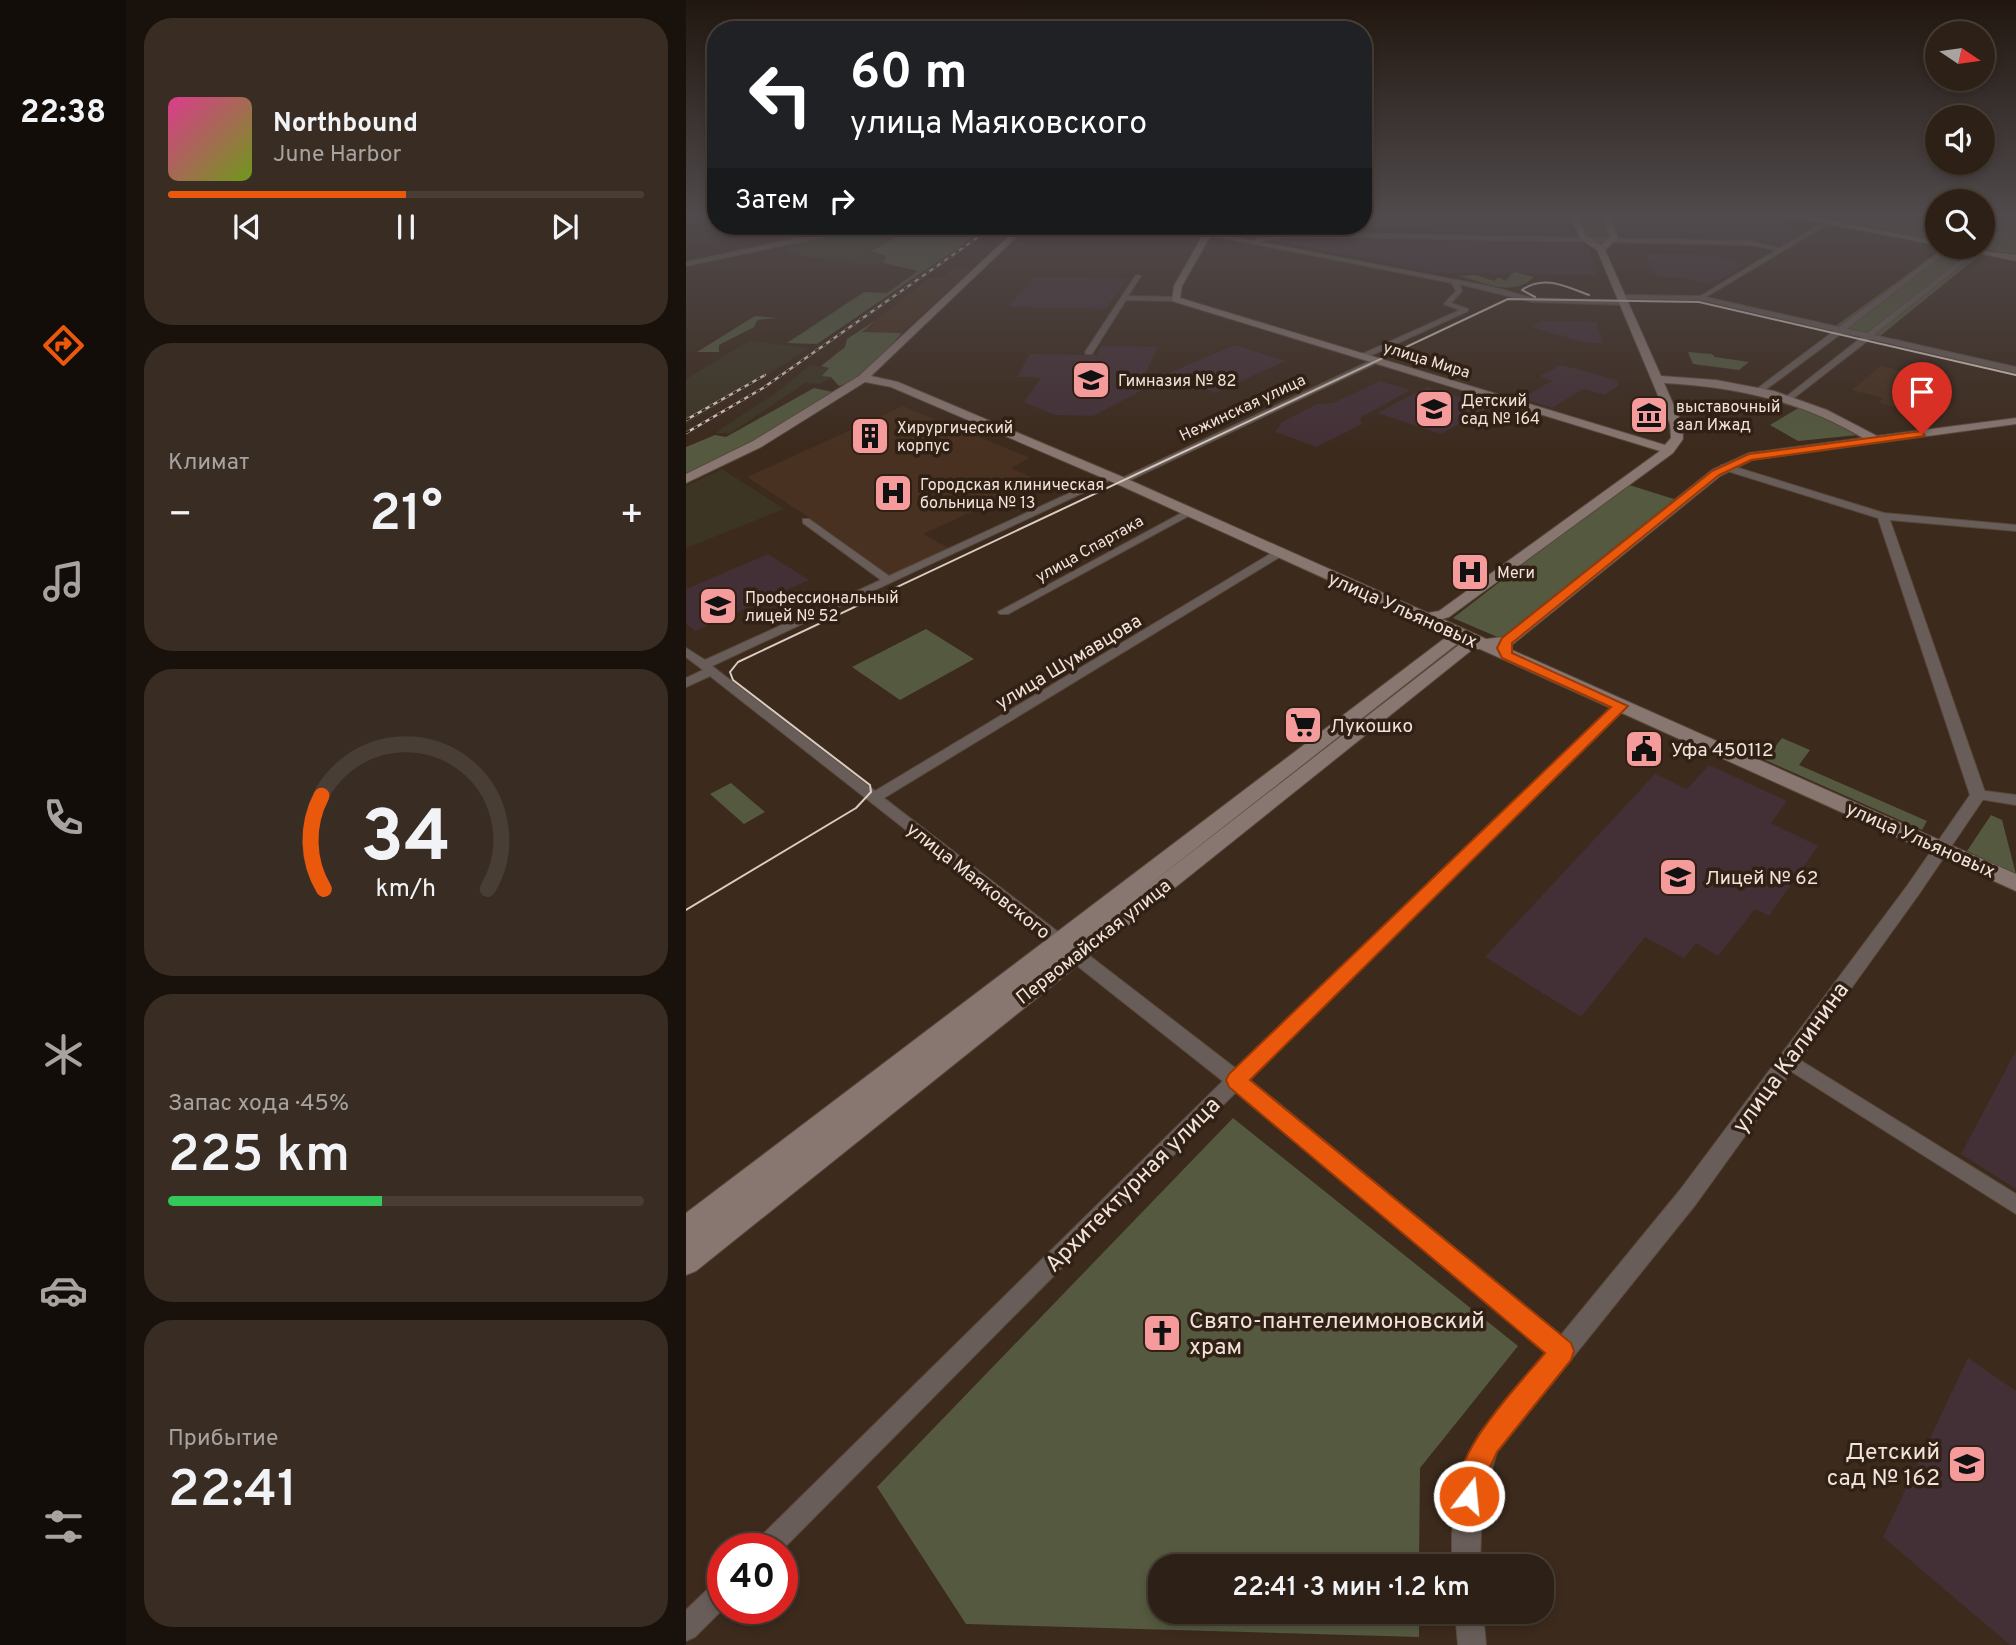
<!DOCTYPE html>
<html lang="ru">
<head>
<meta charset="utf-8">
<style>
  body { margin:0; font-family:Overpass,sans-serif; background:#392d23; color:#f1f3f6; height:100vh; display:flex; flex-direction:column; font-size:26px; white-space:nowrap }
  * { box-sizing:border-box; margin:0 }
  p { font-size:23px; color:#a7a3a1 }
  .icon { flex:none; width:38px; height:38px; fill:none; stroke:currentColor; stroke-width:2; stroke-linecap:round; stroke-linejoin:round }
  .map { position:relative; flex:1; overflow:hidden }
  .panel { display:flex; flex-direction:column; gap:18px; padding:18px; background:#19120c; width:560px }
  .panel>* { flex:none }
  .banner { position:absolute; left:21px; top:21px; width:665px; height:214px; border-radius:28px; box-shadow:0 4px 10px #0003,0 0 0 2px #483e35; background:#202124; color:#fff; overflow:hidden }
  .needle { width:46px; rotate:103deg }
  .controls { position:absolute; left:1239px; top:21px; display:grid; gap:14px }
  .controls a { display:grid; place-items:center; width:70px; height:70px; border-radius:50%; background:#2d2016; box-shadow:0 4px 10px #0003,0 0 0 2px #483e35; font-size:35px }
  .speed { position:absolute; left:21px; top:1533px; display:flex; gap:14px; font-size:35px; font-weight:700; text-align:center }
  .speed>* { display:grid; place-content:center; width:91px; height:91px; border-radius:50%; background:#2d2016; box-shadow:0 4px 10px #0003,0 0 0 2px #483e35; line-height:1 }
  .speed .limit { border:10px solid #d22; background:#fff; color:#111 }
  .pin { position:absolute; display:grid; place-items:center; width:60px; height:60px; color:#fff; margin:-72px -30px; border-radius:50% 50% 50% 0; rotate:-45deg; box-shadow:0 0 7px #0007 }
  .pin .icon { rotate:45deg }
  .me { position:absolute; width:77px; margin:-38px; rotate:16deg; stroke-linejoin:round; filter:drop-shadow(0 0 5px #0008) }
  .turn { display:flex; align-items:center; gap:24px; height:147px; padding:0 28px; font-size:32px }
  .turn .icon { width:91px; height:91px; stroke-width:2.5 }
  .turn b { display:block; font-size:49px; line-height:60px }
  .then { display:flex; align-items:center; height:66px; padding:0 28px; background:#0003; gap:14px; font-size:26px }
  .big { font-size:52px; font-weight:600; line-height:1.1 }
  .panel .widget { flex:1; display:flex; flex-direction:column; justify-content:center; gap:10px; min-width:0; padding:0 24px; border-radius:28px; background:#392d23 }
  .panel .dial { align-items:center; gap:0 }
  .dial svg { height:182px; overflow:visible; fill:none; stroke:#483e35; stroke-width:7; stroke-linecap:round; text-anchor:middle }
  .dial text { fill:#f1f3f6; stroke:none }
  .song { display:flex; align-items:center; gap:21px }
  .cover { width:84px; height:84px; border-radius:10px; background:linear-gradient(135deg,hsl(330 70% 55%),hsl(80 70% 35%)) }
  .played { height:7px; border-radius:4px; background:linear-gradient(90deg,#ea580c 50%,#483e35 50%) }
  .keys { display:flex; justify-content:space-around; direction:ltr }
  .heat { display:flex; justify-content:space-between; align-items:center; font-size:38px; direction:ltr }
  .charge { height:10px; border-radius:5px; background:linear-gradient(90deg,#34c759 45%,#483e35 0) }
  .trip { position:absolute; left:462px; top:1554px; width:406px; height:70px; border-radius:28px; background:#2d2016; box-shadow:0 4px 10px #0003,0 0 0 2px #483e35; font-weight:600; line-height:70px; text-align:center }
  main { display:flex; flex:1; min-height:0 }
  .tab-bar { display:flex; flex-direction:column; width:126px; justify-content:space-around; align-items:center; background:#120d09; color:#a7a3a1 }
  .tab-bar .icon { width:49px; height:49px }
  .tab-bar .current { color:#ea580c }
  .tab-bar b { font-size:32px; color:#f1f3f6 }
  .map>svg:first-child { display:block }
  .built { fill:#483120 }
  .industrial { fill:#3d3524 }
  .education { fill:#433036 }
  .green { fill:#54593f }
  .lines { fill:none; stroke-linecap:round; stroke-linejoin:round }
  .minor-casing { stroke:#59483b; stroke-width:2 }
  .tertiary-casing { stroke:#59483b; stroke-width:2 }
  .secondary-casing { stroke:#59483b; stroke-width:2 }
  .minor { fill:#685d59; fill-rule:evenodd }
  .tertiary { fill:#685d59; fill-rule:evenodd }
  .secondary { fill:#887671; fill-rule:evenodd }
  .tram { stroke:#d9ccc3; stroke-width:2 }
  .rail-casing { stroke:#d9ccc3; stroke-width:2.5 }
  .rail { stroke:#312014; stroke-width:2; stroke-dasharray:4.5; stroke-linecap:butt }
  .route { fill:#ea580c; stroke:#983908; stroke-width:2 }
  .labels { text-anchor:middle; stroke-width:7; stroke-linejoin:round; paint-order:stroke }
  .far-street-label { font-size:16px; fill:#f0e3db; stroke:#312014 }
  .far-poi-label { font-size:16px; fill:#f0e3db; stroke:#312014; text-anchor:start }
  .street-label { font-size:19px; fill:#f0e3db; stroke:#312014 }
  .poi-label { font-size:19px; fill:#f0e3db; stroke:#312014; text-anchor:start }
  .near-street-label { font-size:23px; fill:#f0e3db; stroke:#312014 }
  .near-poi-label { font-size:23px; fill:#f0e3db; stroke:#312014; text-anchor:start }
</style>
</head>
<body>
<main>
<nav class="tab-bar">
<b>22:38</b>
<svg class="icon current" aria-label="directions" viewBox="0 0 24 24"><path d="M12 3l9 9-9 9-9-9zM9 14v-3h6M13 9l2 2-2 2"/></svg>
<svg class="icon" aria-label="music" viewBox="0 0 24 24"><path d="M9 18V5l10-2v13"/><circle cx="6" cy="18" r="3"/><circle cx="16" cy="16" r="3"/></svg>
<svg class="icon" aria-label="phone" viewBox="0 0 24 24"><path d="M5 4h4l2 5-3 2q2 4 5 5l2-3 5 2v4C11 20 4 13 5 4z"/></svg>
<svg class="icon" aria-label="climate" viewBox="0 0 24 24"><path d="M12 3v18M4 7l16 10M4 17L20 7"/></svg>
<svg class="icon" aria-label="car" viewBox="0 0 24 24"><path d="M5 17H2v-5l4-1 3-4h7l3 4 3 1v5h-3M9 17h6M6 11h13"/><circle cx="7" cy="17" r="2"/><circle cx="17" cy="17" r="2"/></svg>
<svg class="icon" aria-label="filters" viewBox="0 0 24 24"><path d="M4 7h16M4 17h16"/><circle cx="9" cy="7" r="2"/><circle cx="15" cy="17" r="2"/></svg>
</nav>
<section class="panel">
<div class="widget">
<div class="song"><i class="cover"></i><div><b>Northbound</b><p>June Harbor</p></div></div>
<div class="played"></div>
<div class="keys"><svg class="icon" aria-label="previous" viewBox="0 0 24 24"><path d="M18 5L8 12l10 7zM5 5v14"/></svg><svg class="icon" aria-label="pause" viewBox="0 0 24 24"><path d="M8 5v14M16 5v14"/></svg><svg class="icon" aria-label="next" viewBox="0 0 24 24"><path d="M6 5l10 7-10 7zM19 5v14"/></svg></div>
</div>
<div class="widget"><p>Климат</p>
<div class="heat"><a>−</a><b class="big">21°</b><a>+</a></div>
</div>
<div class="widget dial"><svg viewBox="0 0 100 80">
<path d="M14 69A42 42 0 1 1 86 69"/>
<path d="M14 69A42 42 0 0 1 13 28" stroke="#ea580c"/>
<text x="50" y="56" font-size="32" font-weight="700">34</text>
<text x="50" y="72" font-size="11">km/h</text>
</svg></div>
<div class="widget"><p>Запас хода · 45%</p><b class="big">225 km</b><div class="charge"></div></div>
<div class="widget"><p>Прибытие</p><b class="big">22:41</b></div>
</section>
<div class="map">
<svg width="1330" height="1645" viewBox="0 0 1330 1645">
  <rect width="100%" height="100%" fill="#3c2a1d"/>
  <!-- built -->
  <path class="built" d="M268 268 286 269 216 333 175 332 243 278H257Z
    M1195 366 1256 381 1225 411 1193 403 1197 398 1166 390Z
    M217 406 344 458 325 468 354 481 237 534 264 549 203 579 123 527 128 522 124 518 61 477Z"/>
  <!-- industrial -->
  <path class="industrial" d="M162 226H223L182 252 208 256 188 266 108 255 99 247 148 234Z
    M63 341 124 348 0 424V379Z
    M124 365 143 368 147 377 134 384 119 383 45 433H29L91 392Z
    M36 469 98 509 0 548V486Z"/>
  <!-- education -->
  <path class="education" d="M677 215H884L891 239 903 249 911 275 749 273 587 240 606 232 630 233 633 226H677Z
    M1067 215 1073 224 1120 232 1096 247 1070 241 933 237 924 216Z
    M959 253 1021 255 1061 264 1024 284 991 277H971Z
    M348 277 441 279 420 309 322 307Z
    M857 321 910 322 917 343H901L845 327Z
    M549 345 599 361 530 393 478 375Z
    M415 346 472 347 455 382 464 386 407 416 369 415 338 402 355 378 331 377 344 354 410 355Z
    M875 365 931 380 933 385 918 395 897 389 866 408 836 398 866 381 854 376Z
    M694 381 724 390 674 418 676 424 631 447 589 432 596 422 631 404 647 403Z
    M741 387 804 406 755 434 691 413Z
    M82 554 123 580 9 631 0 624V589Z
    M1023 765 1101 801 1085 823 1132 846 1083 916 1069 909 1032 956 1010 943 998 958 959 937 895 1017 799 957 969 774 1001 789Z
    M1330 1051V1189L1275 1154Z
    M1282 1358 1330 1391V1645H1324L1197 1537Z"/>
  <!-- green -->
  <path class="green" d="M677 215H749L755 221 736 227 658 226H677Z
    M919 215 927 238 897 237 888 216Z
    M1126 215H1251V240Z
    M1297 215H1330V255L1290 247H1297Z
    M231 226H299L278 244 131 344 101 343 178 292 201 293 232 271 197 263 200 256 185 251Z
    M1258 248 1295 254 1193 337 1148 327Z
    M828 272 848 277C826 298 799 282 773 276L790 275 808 281 813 277 819 281Z
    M69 316 91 318 71 320 68 327 33 345V352H11Z
    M190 320 176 332 216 333C199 351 178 380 153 386L145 377 136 376 143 368 135 366 159 347 161 339Z
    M1002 352 1026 354 1029 357 1063 362 1053 370 1007 364Z
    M128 388 147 392 57 447 0 474V447L29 435 40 437Z
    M1114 407 1148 419 1172 435 1112 441 1084 425Z
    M940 484 991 500 816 639 767 618Z
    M240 629 288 659 214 700 166 667Z
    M1096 738 1124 750 1113 765 1241 821 1236 830 1079 760Z
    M45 783 79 812 58 824 24 794Z
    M1305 815 1316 820 1330 874 1281 851Z
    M547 1118 832 1346 734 1468 733 1566H474V1612H733V1637L280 1624 191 1487Z"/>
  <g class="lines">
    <defs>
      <path id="minor" d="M1140 221 1142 224 1015 300 1013 297 1090 250 1064 245 602 236 573 242 807 287 846 298 939 301 942 303 939 305 846 302 773 284 776 291 765 303 782 309V311L677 359H674V355L774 310 758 304 770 291 766 283 518 234 521 232 565 241 602 232 1064 241 1094 248Z
        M450 275 455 276 442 296 489 297 492 299 489 301 440 300 406 354H400L399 352Z
        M688 359 695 361 438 483 430 481Z
        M423 475 431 477 26 666 189 791 589 551H597V555L198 798 380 938 382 942 380 946 374 948 368 946 24 676 0 687V678L17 670 0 657V648L19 660 195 580 117 523V519H123L203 576Z
        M503 509 508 512 506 514 322 614H314L312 612Z
        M935 702 941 706 939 709 556 1086 96 1550 68 1549 71 1540 544 1074 931 703Z
        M1292 790 1330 795V805L1287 798 1285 795 1287 792Z
        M1101 1052 1330 1194V1214L1095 1065 1092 1060 1095 1055Z
        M37 1580 38 1608 9 1637 0 1641V1610L28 1583Z"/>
      <path id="tertiary" d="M155 226H163L142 236 0 266V262L140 232Z
        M1260 247H1267L1161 329 1181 333 1289 249H1293V251L1188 335 1330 367V373L1184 339 1104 401 1101 400V396L1176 337 1156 333 1075 393 1072 392V388L1148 331 1015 300 936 299 932 297 936 295 1015 296 1153 327Z
        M1035 465H1043L1198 513 1330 525V531L1204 520 1300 795 1233 894 1010 1204 811 1452 796 1503 794 1566H766V1533L770 1503 777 1473 793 1434 860 1353 543 1086 375 953 372 948 375 943 381 941 387 943 557 1074 875 1335 994 1190 1221 886 1284 795 1192 518 1035 469Z
        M769 1612H797L800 1645H772Z"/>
      <path id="secondary" d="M884 215H892L900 236 915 245 924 237 915 215H923L932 238 919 250 975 376 1030 380 1088 391 1141 410 1191 436 1330 418V424L1066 460 1034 476 827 644 817 646 1330 874V891L794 649H787L10 1271 0 1275V1213L763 635 431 484 205 387 179 382 75 447 0 483V474L67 441 173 376 334 226H342L185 376 212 382 439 478 742 613 753 611 974 451 486 301 488 286 522 226H530L496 286 494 298 979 445 985 438 984 424 911 250 894 239ZM978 383C1050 387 1115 401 1177 438L1063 453 1026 470 817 637 800 639 756 619 763 617 987 453 997 439 996 424ZM776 640 778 641 453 893Z
        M1095 215H1113L1251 241V245Z
        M1267 247 1330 255V261L1271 249Z"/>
    </defs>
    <!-- minor casing -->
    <use href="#minor" class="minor-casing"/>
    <!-- tertiary casing -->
    <use href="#tertiary" class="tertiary-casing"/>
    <!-- secondary casing -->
    <use href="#secondary" class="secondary-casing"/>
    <!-- minor -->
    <use href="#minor" class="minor"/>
    <!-- tertiary -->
    <use href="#tertiary" class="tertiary"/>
    <!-- secondary -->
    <use href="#secondary" class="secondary"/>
    <!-- tram -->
    <path class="tram" d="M849 297 836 290C858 274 881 287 903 295
      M0 910 170 808 185 792 184 785 47 680 44 672 52 662 822 299 1013 302 1330 375"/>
    <defs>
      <path id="rail" d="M0 420 79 375
        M0 433 77 388 308 226"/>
    </defs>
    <!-- rail casing -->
    <use href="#rail" class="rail-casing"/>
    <!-- rail -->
    <use href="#rail" class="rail"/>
  </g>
  <!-- sky -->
  <linearGradient id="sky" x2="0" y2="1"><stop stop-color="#211710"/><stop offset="0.48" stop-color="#504a4c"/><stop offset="1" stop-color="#504a4c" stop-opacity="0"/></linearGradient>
  <rect width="1330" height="446" fill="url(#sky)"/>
  <!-- route -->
  <path class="route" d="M1236 431 1239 436 1065 460 1033 475 826 643V653L942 706 564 1080 885 1343 888 1351 885 1360 811 1452 799 1478 793 1506 783 1509 774 1506C756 1461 833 1385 859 1353L543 1087 540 1080 543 1074 925 707 816 658 811 648 816 638 1026 471 1063 454Z"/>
  <!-- icons -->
  <defs>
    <symbol id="school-square" viewBox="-11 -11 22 22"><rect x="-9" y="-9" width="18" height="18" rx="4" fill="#f59b9b" stroke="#312014"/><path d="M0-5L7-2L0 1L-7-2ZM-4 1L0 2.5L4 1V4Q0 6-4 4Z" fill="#111"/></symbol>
    <symbol id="museum-square" viewBox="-11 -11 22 22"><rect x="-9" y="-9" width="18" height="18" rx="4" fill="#f59b9b" stroke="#312014"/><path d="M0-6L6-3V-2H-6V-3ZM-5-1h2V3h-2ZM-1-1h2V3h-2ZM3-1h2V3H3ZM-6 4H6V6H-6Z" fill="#111"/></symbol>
    <symbol id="building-square" viewBox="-11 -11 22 22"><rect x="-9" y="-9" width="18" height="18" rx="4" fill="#f59b9b" stroke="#312014"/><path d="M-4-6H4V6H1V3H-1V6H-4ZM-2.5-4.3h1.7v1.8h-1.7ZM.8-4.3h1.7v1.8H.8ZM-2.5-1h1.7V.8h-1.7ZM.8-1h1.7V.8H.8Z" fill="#111"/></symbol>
    <symbol id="hospital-square" viewBox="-11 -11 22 22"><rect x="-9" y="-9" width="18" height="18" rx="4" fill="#f59b9b" stroke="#312014"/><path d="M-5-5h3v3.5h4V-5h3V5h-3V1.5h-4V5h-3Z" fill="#111"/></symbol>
    <symbol id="university-square" viewBox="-11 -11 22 22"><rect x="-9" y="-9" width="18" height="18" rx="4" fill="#f59b9b" stroke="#312014"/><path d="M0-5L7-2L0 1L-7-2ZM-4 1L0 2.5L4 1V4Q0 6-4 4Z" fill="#111"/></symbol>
    <symbol id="supermarket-square" viewBox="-11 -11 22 22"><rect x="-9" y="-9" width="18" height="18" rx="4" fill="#f59b9b" stroke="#312014"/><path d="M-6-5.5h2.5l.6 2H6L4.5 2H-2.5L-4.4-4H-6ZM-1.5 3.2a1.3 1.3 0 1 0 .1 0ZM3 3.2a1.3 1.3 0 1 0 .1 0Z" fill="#111"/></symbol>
    <symbol id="civic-square" viewBox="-11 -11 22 22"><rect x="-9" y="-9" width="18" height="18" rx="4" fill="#f59b9b" stroke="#312014"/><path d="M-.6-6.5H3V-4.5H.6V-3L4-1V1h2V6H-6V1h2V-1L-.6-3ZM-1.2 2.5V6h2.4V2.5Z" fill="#111"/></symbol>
    <symbol id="church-square" viewBox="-11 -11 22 22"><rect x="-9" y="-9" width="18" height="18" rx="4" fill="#f59b9b" stroke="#312014"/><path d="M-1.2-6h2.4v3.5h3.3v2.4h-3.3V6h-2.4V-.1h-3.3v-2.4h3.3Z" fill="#111"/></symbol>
  </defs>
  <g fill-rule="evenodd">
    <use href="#school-square" x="383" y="358" width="44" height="44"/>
    <use href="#school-square" x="726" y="387" width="44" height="44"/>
    <use href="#museum-square" x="941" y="393" width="44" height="44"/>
    <use href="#building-square" x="162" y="414" width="44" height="44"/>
    <use href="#hospital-square" x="185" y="471" width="44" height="44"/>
    <use href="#hospital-square" x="762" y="550" width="44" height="44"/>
    <use href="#university-square" x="10" y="584" width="44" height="44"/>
    <use href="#supermarket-square" x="595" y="703" width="44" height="44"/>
    <use href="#civic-square" x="936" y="727" width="44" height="44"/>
    <use href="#school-square" x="970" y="855" width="44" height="44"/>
    <use href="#church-square" x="454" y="1311" width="44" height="44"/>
    <use href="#school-square" x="1259" y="1442" width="44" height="44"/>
  </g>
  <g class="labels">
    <!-- far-street labels -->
    <g class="far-street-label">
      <text transform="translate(741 359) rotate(17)" y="6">улица Мира</text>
      <text transform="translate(556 407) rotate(-25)" y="6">Нежинская улица</text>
      <text transform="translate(403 548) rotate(-29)" y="6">улица Спартака</text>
    </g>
    <!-- far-poi labels -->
    <g class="far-poi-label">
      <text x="432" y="386">Гимназия № 82</text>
      <text x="775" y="406">Детский<tspan x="775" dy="18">сад № 164</tspan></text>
      <text x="990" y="412">выставочный<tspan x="990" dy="18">зал Ижад</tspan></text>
      <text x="211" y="433">Хирургический<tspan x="211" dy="18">корпус</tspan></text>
      <text x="234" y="490">Городская клиническая<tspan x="234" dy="18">больница № 13</tspan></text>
      <text x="811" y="578">Меги</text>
      <text x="59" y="603">Профессиональный<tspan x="59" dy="18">лицей № 52</tspan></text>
    </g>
    <!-- street labels -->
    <g class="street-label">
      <text transform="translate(717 609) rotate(24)" y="7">улица Ульяновых</text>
      <text transform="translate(382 661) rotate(-31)" y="7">улица Шумавцова</text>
      <text transform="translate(1235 839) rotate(24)" y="7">улица Ульяновых</text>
      <text transform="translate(293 880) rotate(38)" y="7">улица Маяковского</text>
      <text transform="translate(407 941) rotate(-38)" y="7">Первомайская улица</text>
    </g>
    <!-- poi labels -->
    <g class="poi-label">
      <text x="644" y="732">Лукошко</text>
      <text x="985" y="756">Уфа 450112</text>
      <text x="1019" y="884">Лицей № 62</text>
    </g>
    <!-- near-street labels -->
    <g class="near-street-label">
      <text transform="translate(1104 1057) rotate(-54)" y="8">улица Калинина</text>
      <text transform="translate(446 1184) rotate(-45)" y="8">Архитектурная улица</text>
    </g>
    <!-- near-poi labels -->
    <g class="near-poi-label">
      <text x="503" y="1328">Свято-пантелеимоновский<tspan x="503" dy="26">храм</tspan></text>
      <text x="1254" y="1459" text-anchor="end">Детский<tspan x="1254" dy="26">сад № 162</tspan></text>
    </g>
  </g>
</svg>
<div class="controls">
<a><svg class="needle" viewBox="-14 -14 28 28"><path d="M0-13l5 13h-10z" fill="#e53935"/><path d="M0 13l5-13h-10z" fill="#a7a3a1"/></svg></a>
<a><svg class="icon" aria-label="sound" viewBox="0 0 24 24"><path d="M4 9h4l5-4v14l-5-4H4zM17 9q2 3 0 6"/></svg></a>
<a><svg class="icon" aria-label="search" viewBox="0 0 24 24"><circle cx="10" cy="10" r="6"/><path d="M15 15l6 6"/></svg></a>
</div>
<div class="speed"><div class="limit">40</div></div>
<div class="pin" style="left:1236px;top:434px;background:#d93025"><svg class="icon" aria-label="arrive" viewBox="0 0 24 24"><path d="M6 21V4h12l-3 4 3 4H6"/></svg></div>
<svg class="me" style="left:783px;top:1496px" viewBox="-20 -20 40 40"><circle r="17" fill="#ea580c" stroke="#fff" stroke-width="3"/><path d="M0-11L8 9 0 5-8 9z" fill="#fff"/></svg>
<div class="trip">22:41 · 3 мин · 1.2 km</div>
<div class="banner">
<div class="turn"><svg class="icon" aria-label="left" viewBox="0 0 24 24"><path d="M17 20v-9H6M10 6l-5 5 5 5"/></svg><div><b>60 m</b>улица Маяковского</div></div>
<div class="then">Затем<svg class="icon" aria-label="right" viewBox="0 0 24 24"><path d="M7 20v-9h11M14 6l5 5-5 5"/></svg></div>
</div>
</div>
</main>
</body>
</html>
